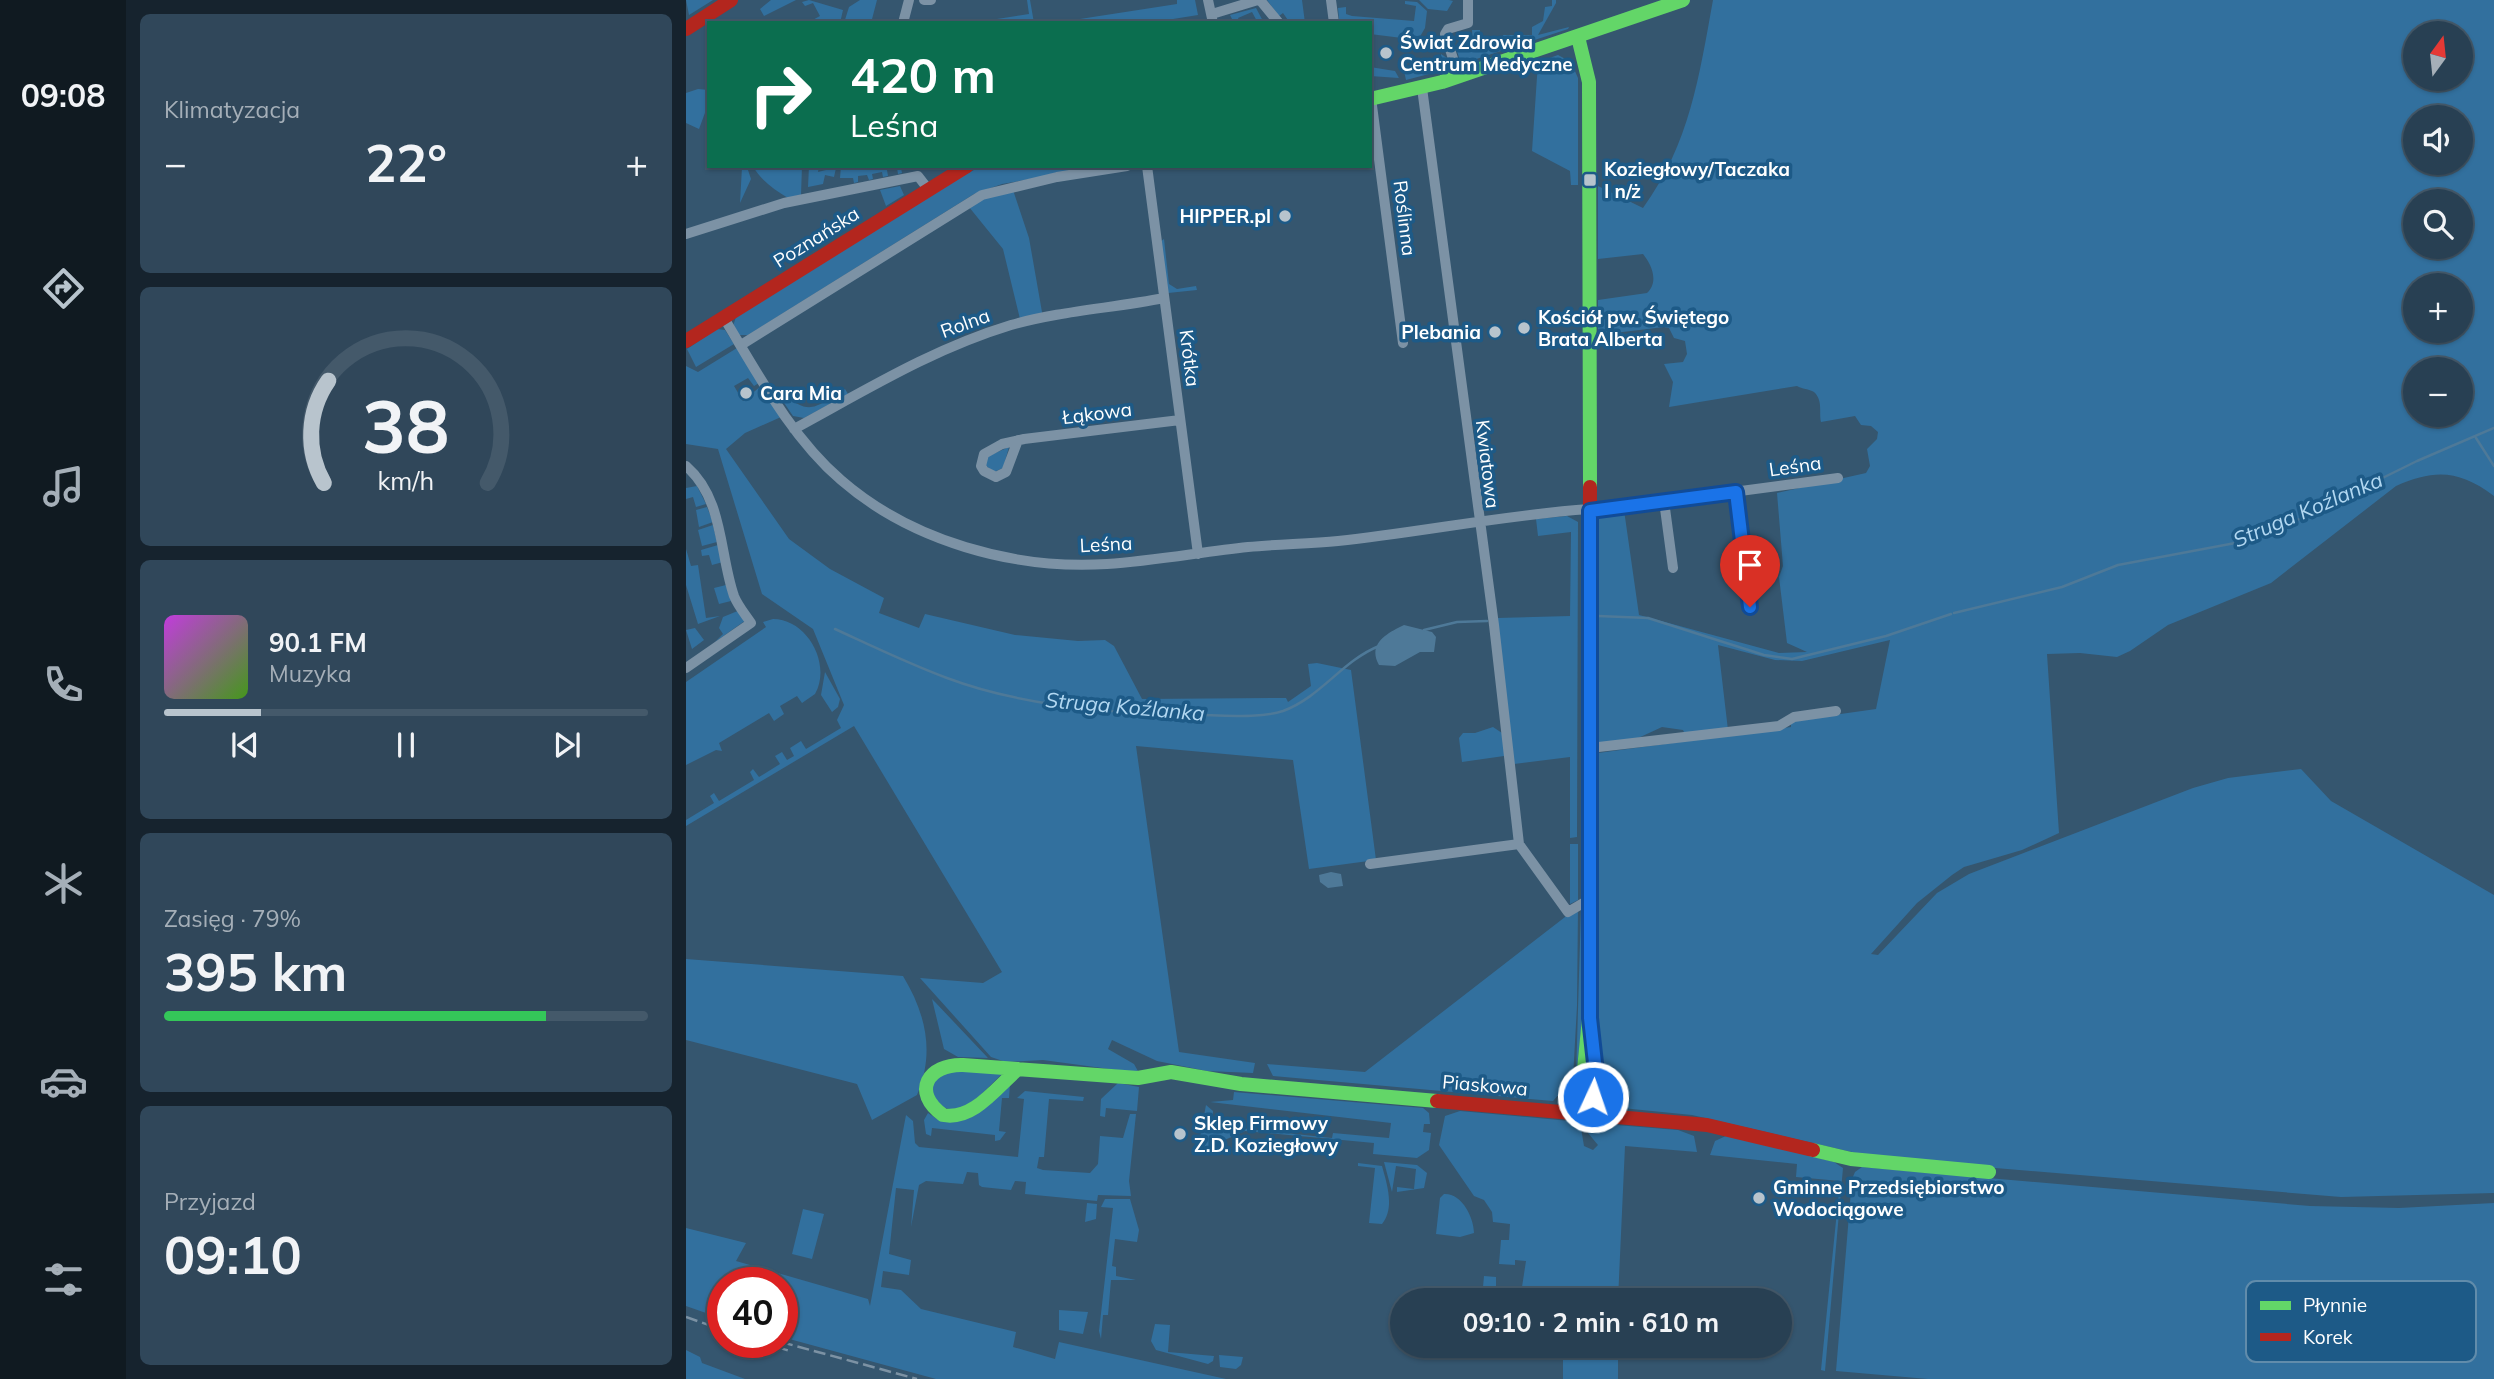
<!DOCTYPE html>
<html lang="pl">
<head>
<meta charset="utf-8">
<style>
  body { margin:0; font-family:Mulish,sans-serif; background:#30475a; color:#f1f3f6; height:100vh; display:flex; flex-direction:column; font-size:26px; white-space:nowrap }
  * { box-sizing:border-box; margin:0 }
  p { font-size:23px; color:#a5afb8 }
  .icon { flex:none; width:38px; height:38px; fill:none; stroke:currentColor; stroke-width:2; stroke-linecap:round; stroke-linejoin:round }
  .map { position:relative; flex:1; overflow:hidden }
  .sheet { display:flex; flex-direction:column; gap:14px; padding:14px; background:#16232e; width:560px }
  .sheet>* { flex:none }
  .banner { position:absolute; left:21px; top:21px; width:665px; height:147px; border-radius:0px; box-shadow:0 2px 5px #0004,0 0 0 2px #44596a; background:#0b6e4f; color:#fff; overflow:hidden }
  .needle { width:46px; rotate:15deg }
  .controls { position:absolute; left:1717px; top:21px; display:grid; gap:14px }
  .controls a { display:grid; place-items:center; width:70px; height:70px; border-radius:50%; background:#284053; box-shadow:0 2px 5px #0004,0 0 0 2px #44596a; font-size:35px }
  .speed { position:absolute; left:21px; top:1267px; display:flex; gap:14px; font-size:35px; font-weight:700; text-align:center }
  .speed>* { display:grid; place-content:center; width:91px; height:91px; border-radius:50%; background:#284053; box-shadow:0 2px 5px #0004,0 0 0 2px #44596a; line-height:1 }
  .speed .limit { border:10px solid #d22; background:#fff; color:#111 }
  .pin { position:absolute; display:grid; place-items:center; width:60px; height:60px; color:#fff; margin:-72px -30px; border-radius:50% 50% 50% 0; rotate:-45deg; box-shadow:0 0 7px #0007 }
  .pin .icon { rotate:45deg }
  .me { position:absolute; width:77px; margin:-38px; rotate:3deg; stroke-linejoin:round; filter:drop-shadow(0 0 5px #0008) }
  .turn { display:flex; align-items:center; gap:24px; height:147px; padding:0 28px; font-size:32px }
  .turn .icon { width:91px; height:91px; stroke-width:2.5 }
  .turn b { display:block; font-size:49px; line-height:60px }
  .big { font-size:52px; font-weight:700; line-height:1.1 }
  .sheet .card { flex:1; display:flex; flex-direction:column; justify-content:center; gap:10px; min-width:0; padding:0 24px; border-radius:10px; background:#30475a }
  .sheet .dial { align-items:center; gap:0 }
  .dial svg { height:182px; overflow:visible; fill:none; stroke:#44596a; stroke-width:7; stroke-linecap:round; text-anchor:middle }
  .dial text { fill:#f1f3f6; stroke:none }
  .song { display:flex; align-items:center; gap:21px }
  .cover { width:84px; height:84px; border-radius:10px; background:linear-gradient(135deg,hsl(290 70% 55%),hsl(100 70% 35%)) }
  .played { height:7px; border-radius:4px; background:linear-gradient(90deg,#b8c4cd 20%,#44596a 20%) }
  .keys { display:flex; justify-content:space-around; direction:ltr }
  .heat { display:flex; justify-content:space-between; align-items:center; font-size:38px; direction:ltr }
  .charge { height:10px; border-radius:5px; background:linear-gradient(90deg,#34c759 79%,#44596a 0) }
  .trip { position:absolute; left:704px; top:1288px; width:402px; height:70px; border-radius:35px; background:#284053; box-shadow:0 2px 5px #0004,0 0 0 2px #44596a; font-weight:700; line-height:70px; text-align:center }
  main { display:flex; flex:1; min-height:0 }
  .menu { display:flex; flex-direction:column; width:126px; justify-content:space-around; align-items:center; background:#101a21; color:#a5afb8 }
  .menu .icon { width:49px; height:49px }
  .menu .on { color:#b8c4cd }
  .menu b { font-size:32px; color:#f1f3f6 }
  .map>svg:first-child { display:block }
  .green { fill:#32709e; fill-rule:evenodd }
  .water { fill:#4e7998 }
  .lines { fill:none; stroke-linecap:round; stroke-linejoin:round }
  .stream { stroke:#4e7998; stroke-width:2.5 }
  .street { stroke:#7c92a5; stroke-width:10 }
  .fast { stroke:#63d668; stroke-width:14 }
  .jam { stroke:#b3261e; stroke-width:14 }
  .rail { stroke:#7c92a4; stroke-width:2.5; stroke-dasharray:12 5; stroke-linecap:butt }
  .route-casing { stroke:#114b97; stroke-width:18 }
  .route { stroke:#1a73e8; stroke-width:12 }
  .poi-dot { fill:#b8c4cd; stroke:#1d5a87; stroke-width:2.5 }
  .labels { text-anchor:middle; stroke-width:7; stroke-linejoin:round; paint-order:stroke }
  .poi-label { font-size:19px; font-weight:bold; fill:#fff; stroke:#1d5a87; text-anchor:start }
  .street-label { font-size:19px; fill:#fff; stroke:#1d5a87 }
  .water-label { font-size:21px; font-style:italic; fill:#b2d8f2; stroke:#1d5a87 }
  .key { fill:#1d5a87; stroke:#618cab; stroke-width:2 }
  .key-label { font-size:19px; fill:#fff }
</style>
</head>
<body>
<main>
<nav class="menu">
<b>09:08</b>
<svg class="icon on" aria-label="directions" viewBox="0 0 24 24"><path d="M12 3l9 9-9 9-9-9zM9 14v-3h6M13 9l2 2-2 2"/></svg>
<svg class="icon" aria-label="music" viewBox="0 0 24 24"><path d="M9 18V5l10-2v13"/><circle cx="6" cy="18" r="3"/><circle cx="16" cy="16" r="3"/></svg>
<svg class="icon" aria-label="phone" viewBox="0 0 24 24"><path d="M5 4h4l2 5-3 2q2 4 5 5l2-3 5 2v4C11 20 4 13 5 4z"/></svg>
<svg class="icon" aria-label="climate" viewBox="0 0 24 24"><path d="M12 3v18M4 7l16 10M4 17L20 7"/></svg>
<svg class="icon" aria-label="car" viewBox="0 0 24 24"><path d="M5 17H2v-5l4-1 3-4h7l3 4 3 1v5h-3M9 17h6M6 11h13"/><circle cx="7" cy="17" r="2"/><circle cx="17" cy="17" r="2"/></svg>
<svg class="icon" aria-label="filters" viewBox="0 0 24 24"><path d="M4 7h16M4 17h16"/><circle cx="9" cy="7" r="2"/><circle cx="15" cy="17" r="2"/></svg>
</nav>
<section class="sheet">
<div class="card"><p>Klimatyzacja</p>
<div class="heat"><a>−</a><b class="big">22°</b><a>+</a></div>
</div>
<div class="card dial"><svg viewBox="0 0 100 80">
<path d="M14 69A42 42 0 1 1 86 69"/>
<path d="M14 69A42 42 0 0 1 16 24" stroke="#b8c4cd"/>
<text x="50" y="56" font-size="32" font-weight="700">38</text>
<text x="50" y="72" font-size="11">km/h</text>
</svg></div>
<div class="card">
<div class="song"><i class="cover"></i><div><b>90.1 FM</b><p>Muzyka</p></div></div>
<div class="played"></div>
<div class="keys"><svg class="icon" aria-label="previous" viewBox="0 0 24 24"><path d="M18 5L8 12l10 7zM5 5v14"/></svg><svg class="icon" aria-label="pause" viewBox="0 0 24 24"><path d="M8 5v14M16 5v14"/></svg><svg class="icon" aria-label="next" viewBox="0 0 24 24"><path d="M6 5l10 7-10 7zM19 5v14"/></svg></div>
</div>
<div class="card"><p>Zasięg · 79%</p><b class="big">395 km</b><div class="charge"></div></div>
<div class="card"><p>Przyjazd</p><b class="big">09:10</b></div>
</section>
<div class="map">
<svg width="1808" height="1379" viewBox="0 0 1808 1379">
  <rect width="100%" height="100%" fill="#35566f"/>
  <!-- green -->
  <path class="green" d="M0 0H27L3 15Z
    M85 0H110L78 16 74 9Z
    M123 0 157 10 154 23H121L134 16 127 3 119 6 116 2Z
    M174 0H191L185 23H158L163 7Z
    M341 0H344L348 23H285L343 14Z
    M491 0H509L512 15 462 23H368L491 4Z
    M581 0H616L619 23H604L597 13 593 16Z
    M733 0H763L767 1 761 11 742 9Z
    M866 0H870V3L852 35 883 27 882 29 775 64 770 48H787L786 30H794L795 48 816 45 817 35H846V27L857 21 859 7 866 6Z
    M1027 0H1808V496C1773 470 1749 469 1710 486L1585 583 1482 625 1444 651 1431 657 1394 653 1361 654 1373 833 1336 850 1278 867 1266 875 1231 903 1185 954 1192 955 1251 893 1283 874 1507 788 1542 778 1615 769 1645 801 1808 895V1193L1655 1197 1250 1163 1179 1155 1006 1115 926 1107 917 1102 909 1007 912 753 1105 727V721L1190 709 1204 640 1116 661 1089 660 1032 645 1042 730 999 734 997 730 976 727 950 739 913 744 910 741 909 515 938 510 953 615 1093 653 1121 652 1101 643 1093 577 1097 566 1091 493 1180 473 1184 466 1181 449 1191 439 1192 432 1185 426 1175 425 1169 416 1135 422C1133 412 1137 400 1128 392 1123 389 1116 389 1111 386L983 407 987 382 978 364 997 362 1001 354 999 341 988 338 983 328 978 327 912 335V300L961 293C973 282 966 265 957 254L912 259V186L957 208C1004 143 1013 77 1027 0ZM1729 33H1774V79H1729ZM1729 117H1774V163H1729ZM1729 201H1774V247H1729ZM1729 285H1774V331H1729ZM1729 369H1774V415H1729Z
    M719 1 731 2 741 11 739 28 732 40 684 34V23H660L653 19 652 8 660 7V14L666 16 728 21 730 6 719 4Z
    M570 8 578 23H572L566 12 552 18 554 23H548L544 15Z
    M755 54 761 58 762 69 720 80 718 71 734 73 748 70 749 60H755Z
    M872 55 885 62 892 78V185H885L884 171 846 151 852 62Z
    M684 67 709 71 713 78 684 76Z
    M12 89 23 90V102L13 129 0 123V93Z
    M67 166H116L115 195 102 198C89 190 74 180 67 166Z
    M123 166H133L132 172 140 170 141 166 150 168 148 177 139 175 137 184 122 187Z
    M155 166H221L215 168 216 173 212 174 211 168 201 170 202 176 197 177 196 172 186 174 187 179 183 180 181 175 172 176V182L168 183 167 178H154Z
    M296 166H417L316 184 288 194 62 335H53L47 326 50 317 266 181Z
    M56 167 62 170 65 179 54 203Z
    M214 186 218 195 200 206 194 190Z
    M327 190 343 238 356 312V314L334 319 317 249 283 207 294 199Z
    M478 239 483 284 491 289 510 286 511 290 482 293 474 242Z
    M31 329 39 330 48 344 10 367 1 349Z
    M51 348 73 383 68 386 62 378 48 386 57 401 75 386 95 417 59 433 40 449 103 539 144 569 198 598 193 613 233 628 239 614 329 635 392 641 419 640 428 646 456 699 600 698 602 702 625 686 622 664 631 663 665 670 690 860 623 869 607 760 450 746 493 1052 569 1063 567 1073 521 1071 471 1061 426 1040 422 1049 448 1064 453 1073 357 1060 320 1062 305 1057 234 978 297 983 316 972 168 726 0 826V820L28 803 24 796 28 793 33 801 68 780 64 772 67 769 73 777 94 764 89 756 96 752 101 760 108 756 104 748 115 741 120 749 155 728 151 720 158 705 127 629 76 594 32 449 0 444V366L12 372Z
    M159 389 162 394 118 418 107 416 94 397 95 393C126 417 128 407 159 389Z
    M323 447 317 468 308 472 299 465 300 457Z
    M11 486 20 504 10 507 7 497 0 499V488Z
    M21 507 27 522 13 527 10 510Z
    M881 516 892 522 891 837 884 838V757L828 764 811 618 884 616 885 532 852 536 850 519Z
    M27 525 31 542 16 546 12 530Z
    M895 525 897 528 899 746H895Z
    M32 545 37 562 26 565 23 555 16 556 15 550Z
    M0 549 5 566 12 565 20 618 34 616 12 624 0 585Z
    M40 585 45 601 33 604 28 588Z
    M54 610 60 620 29 642 37 634 33 628 37 617Z
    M87 619C121 619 146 664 129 694L116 703 111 696 94 706 98 714 88 721 83 713 33 743 36 751 30 750 0 765V682L80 627 77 622Z
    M9 628 18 640 6 649 0 630Z
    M139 672 154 699 152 707 146 712 135 695Z
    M807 727 819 735 818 756 776 762 773 738 777 733H789Z
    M884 844H892V900L884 904Z
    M892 907 891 1006 887 1078 867 1101 587 1076 581 1064 679 1072Z
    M895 908H899L898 1003 890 1077Z
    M0 959 217 976C240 1014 249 1053 231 1095L186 1120 171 1084 0 1040Z
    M246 999 249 1002 302 1058 272 1057 258 1049Z
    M259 1071 317 1073C296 1092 272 1127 246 1098L247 1080Z
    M432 1083 453 1087 451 1111 420 1108 419 1117 414 1116 415 1099Z
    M324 1084 323 1098H316L313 1131 320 1132 314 1140 309 1141V1135L246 1128 245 1136 240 1134 238 1120 242 1113 251 1119Z
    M339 1091 398 1097 397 1101 363 1099 358 1157H353L351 1168 357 1170 404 1173 412 1164 414 1136 437 1138 444 1114H450L443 1181 445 1196 412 1195 411 1201 339 1194 340 1182 329 1181 325 1190 296 1187 293 1185 292 1173 281 1172 277 1184 240 1181 233 1185 225 1227 228 1190 210 1188 203 1254 225 1260 223 1275 197 1271 195 1287 215 1290 235 1309 330 1332 327 1347 369 1359 373 1342 540 1379H250L96 1337V1283H37V1319L0 1306V1228L60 1243 50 1261 182 1299 184 1306 220 1115 227 1121 229 1143 233 1147 332 1157 338 1099 331 1098Z
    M548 1092 737 1108 743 1113 744 1124H738L737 1132 745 1133 743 1150 731 1158 687 1154 688 1143 559 1131 525 1146 512 1148 520 1105 527 1111 526 1125 646 1138 647 1133 703 1138 705 1123 524 1102 547 1100Z
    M774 1111 894 1122 898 1146 907 1150 912 1145 902 1133 905 1123 992 1130 1008 1136 1011 1152 939 1146 932 1300H834L840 1261 829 1260V1265L813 1264 815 1240H823L824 1224 807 1222 806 1212 798 1200 788 1196 753 1145 759 1116Z
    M1042 1135 1148 1162 1157 1168 1139 1371 1135 1370 1154 1181 1110 1177 1111 1164 1024 1155 1029 1141Z
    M698 1162 731 1165 741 1173 738 1188 711 1192V1187L728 1189 730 1169 710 1166 706 1192Z
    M672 1163 696 1166C701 1184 709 1208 696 1224L683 1223 689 1168 672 1166Z
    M1176 1167 1624 1206 1713 1208 1808 1203V1379H1242L1150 1371 1166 1179 1169 1172Z
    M758 1194C776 1193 788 1218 788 1233L774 1237 750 1234 754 1198Z
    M419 1199H444L453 1230 451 1242 429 1239 426 1266 430 1267V1276L450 1280H425L422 1315H417L415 1339 413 1331 427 1208 415 1207Z
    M401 1203 411 1204 410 1219 399 1222Z
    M117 1209 138 1214 126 1259 106 1254Z
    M798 1276 810 1277V1286L827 1288 826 1300 796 1298Z
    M373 1310 402 1312 397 1334 373 1330Z
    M469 1324 484 1325 482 1352 528 1356 527 1361 522 1364 470 1350 465 1341Z
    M764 1346H779L777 1359 763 1360Z
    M877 1346H932V1379H877Z
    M0 1350 14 1357 16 1363 59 1379H0Z
    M533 1355 557 1357 555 1365 550 1369 534 1367Z"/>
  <!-- water -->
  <path class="water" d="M718 625 746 632 750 637 748 652H734L709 666 693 665C681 644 701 633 718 625Z
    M645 872 655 874 657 886 642 888 634 882 633 875Z"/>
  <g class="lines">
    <!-- stream -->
    <path class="stream" d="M1790 438 1808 466
      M1268 613 1376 587 1432 565 1560 541 1601 525 1731 461 1808 428
      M912 616 962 618 1078 655 1106 659 1200 636 1265 614
      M149 629C186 646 223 664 261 678 335 706 432 714 512 715 538 715 572 719 597 711 635 697 656 661 693 646
      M738 630 771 622 801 621"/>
    <!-- street -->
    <path class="street" d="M238 0H245
      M522 0 527 23
      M574 0 593 23
      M645 0 648 23
      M526 14 572 0
      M217 23 223 0
      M773 77 759 34 762 29 782 23V0
      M685 98 717 343
      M461 166 512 554
      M0 234 98 203 232 176 242 189
      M38 318C72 374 105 437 155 480 225 541 328 570 421 564 468 561 515 552 562 547 592 544 622 544 652 541 736 532 819 515 903 509
      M55 345 296 195 371 177 441 166
      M108 429C180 390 246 349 325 325 374 311 428 308 478 298
      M332 440 320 472 310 477 298 471 295 466 298 454 316 444 338 439 494 420
      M0 466C38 499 33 553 48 596 52 606 59 614 65 623L0 668
      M1050 492 1064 607
      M978 501 987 568
      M904 511 1152 478
      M904 748 1093 726 1108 717 1150 711
      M833 844 882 912 904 899
      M684 864 833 844 808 625 736 88"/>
    <!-- fast -->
    <path class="fast" d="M892 37 903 82 904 487
      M684 99 756 82 997 0
      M332 1069C311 1087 287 1121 257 1115 225 1092 242 1064 277 1065L452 1078 485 1072 555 1084 751 1101
      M903 1113 897 1080 903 1018V816
      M1127 1150 1165 1159 1303 1172"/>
    <!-- jam -->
    <path class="jam" d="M0 29 45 0
      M0 341 281 166
      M903 816 904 487
      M751 1101 1021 1125 1127 1150
      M904 1107 911 1081 907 1048"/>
    <!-- rail -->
    <path class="rail" d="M0 1317 37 1330
      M74 1342 104 1351
      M95 1342 231 1379"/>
  </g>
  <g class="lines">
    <defs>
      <path id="route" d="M907 1097 911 1081 904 1018V511L1050 492 1064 607"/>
    </defs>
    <!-- route casing -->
    <use href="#route" class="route-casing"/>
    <!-- route -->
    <use href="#route" class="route"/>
  </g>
  <!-- markers -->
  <g class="poi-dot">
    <circle cx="700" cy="53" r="7"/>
    <rect x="897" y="173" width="14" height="14" rx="3.5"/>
    <circle cx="599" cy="216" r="7"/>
    <circle cx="838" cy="328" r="7"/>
    <circle cx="809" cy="332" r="7"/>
    <circle cx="60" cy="393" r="7"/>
    <circle cx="494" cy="1134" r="7"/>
    <circle cx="1073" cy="1198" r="7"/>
  </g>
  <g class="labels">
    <!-- poi labels -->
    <g class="poi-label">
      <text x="714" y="49">Świat Zdrowia<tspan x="714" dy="22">Centrum Medyczne</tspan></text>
      <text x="918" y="176">Koziegłowy/Taczaka<tspan x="918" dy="22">I n/ż</tspan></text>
      <text x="585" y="223" text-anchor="end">HIPPER.pl</text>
      <text x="852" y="324">Kościół pw. Świętego<tspan x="852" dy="22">Brata Alberta</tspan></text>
      <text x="795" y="339" text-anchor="end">Plebania</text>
      <text x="74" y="400">Cara Mia</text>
      <text x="508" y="1130">Sklep Firmowy<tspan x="508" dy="22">Z.D. Koziegłowy</tspan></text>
      <text x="1087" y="1194">Gminne Przedsiębiorstwo<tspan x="1087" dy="22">Wodociągowe</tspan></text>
    </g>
    <!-- street labels -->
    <g class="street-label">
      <text transform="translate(719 218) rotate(83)" y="7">Roślinna</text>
      <text transform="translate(130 237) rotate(-32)" y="7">Poznańska</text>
      <text transform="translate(279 323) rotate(-20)" y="7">Rolna</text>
      <text transform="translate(504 358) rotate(83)" y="7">Krótka</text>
      <text transform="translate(411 413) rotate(-7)" y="7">Łąkowa</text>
      <text transform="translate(802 464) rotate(83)" y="7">Kwiatowa</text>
      <text transform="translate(1109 466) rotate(-8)" y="7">Leśna</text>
      <text transform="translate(420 544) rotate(-3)" y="7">Leśna</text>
      <text transform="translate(799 1085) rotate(5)" y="7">Piaskowa</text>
    </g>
    <!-- water labels -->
    <g class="water-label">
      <text transform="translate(1622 510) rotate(-23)" y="7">Struga Koźlanka</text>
      <text transform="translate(439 707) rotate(5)" y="7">Struga Koźlanka</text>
    </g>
  </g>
  <!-- legend -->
  <rect x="1560" y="1281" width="230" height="81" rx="10" class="key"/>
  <rect x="1574" y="1301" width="31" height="9" fill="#63d668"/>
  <rect x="1574" y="1333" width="31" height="8" fill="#b3261e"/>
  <g class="key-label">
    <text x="1617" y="1312">Płynnie</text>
    <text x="1617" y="1344">Korek</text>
  </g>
</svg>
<div class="controls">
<a><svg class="needle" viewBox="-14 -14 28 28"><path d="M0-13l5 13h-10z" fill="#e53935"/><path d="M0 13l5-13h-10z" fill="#a5afb8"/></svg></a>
<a><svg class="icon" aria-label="sound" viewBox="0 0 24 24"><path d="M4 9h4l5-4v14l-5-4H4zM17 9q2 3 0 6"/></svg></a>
<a><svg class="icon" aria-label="search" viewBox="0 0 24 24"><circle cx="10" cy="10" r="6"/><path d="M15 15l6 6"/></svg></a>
<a>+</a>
<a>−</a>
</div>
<div class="speed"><div class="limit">40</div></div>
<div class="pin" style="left:1064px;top:607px;background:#d93025"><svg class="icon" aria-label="arrive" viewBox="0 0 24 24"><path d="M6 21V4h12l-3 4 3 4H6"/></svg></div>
<svg class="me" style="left:907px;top:1097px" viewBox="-20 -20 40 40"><circle r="17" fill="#1a73e8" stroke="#fff" stroke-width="3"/><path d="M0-11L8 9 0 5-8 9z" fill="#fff"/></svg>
<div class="trip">09:10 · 2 min · 610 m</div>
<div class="banner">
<div class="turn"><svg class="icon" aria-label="right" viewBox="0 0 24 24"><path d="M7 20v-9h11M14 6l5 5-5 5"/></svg><div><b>420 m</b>Leśna</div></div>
</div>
</div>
</main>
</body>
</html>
